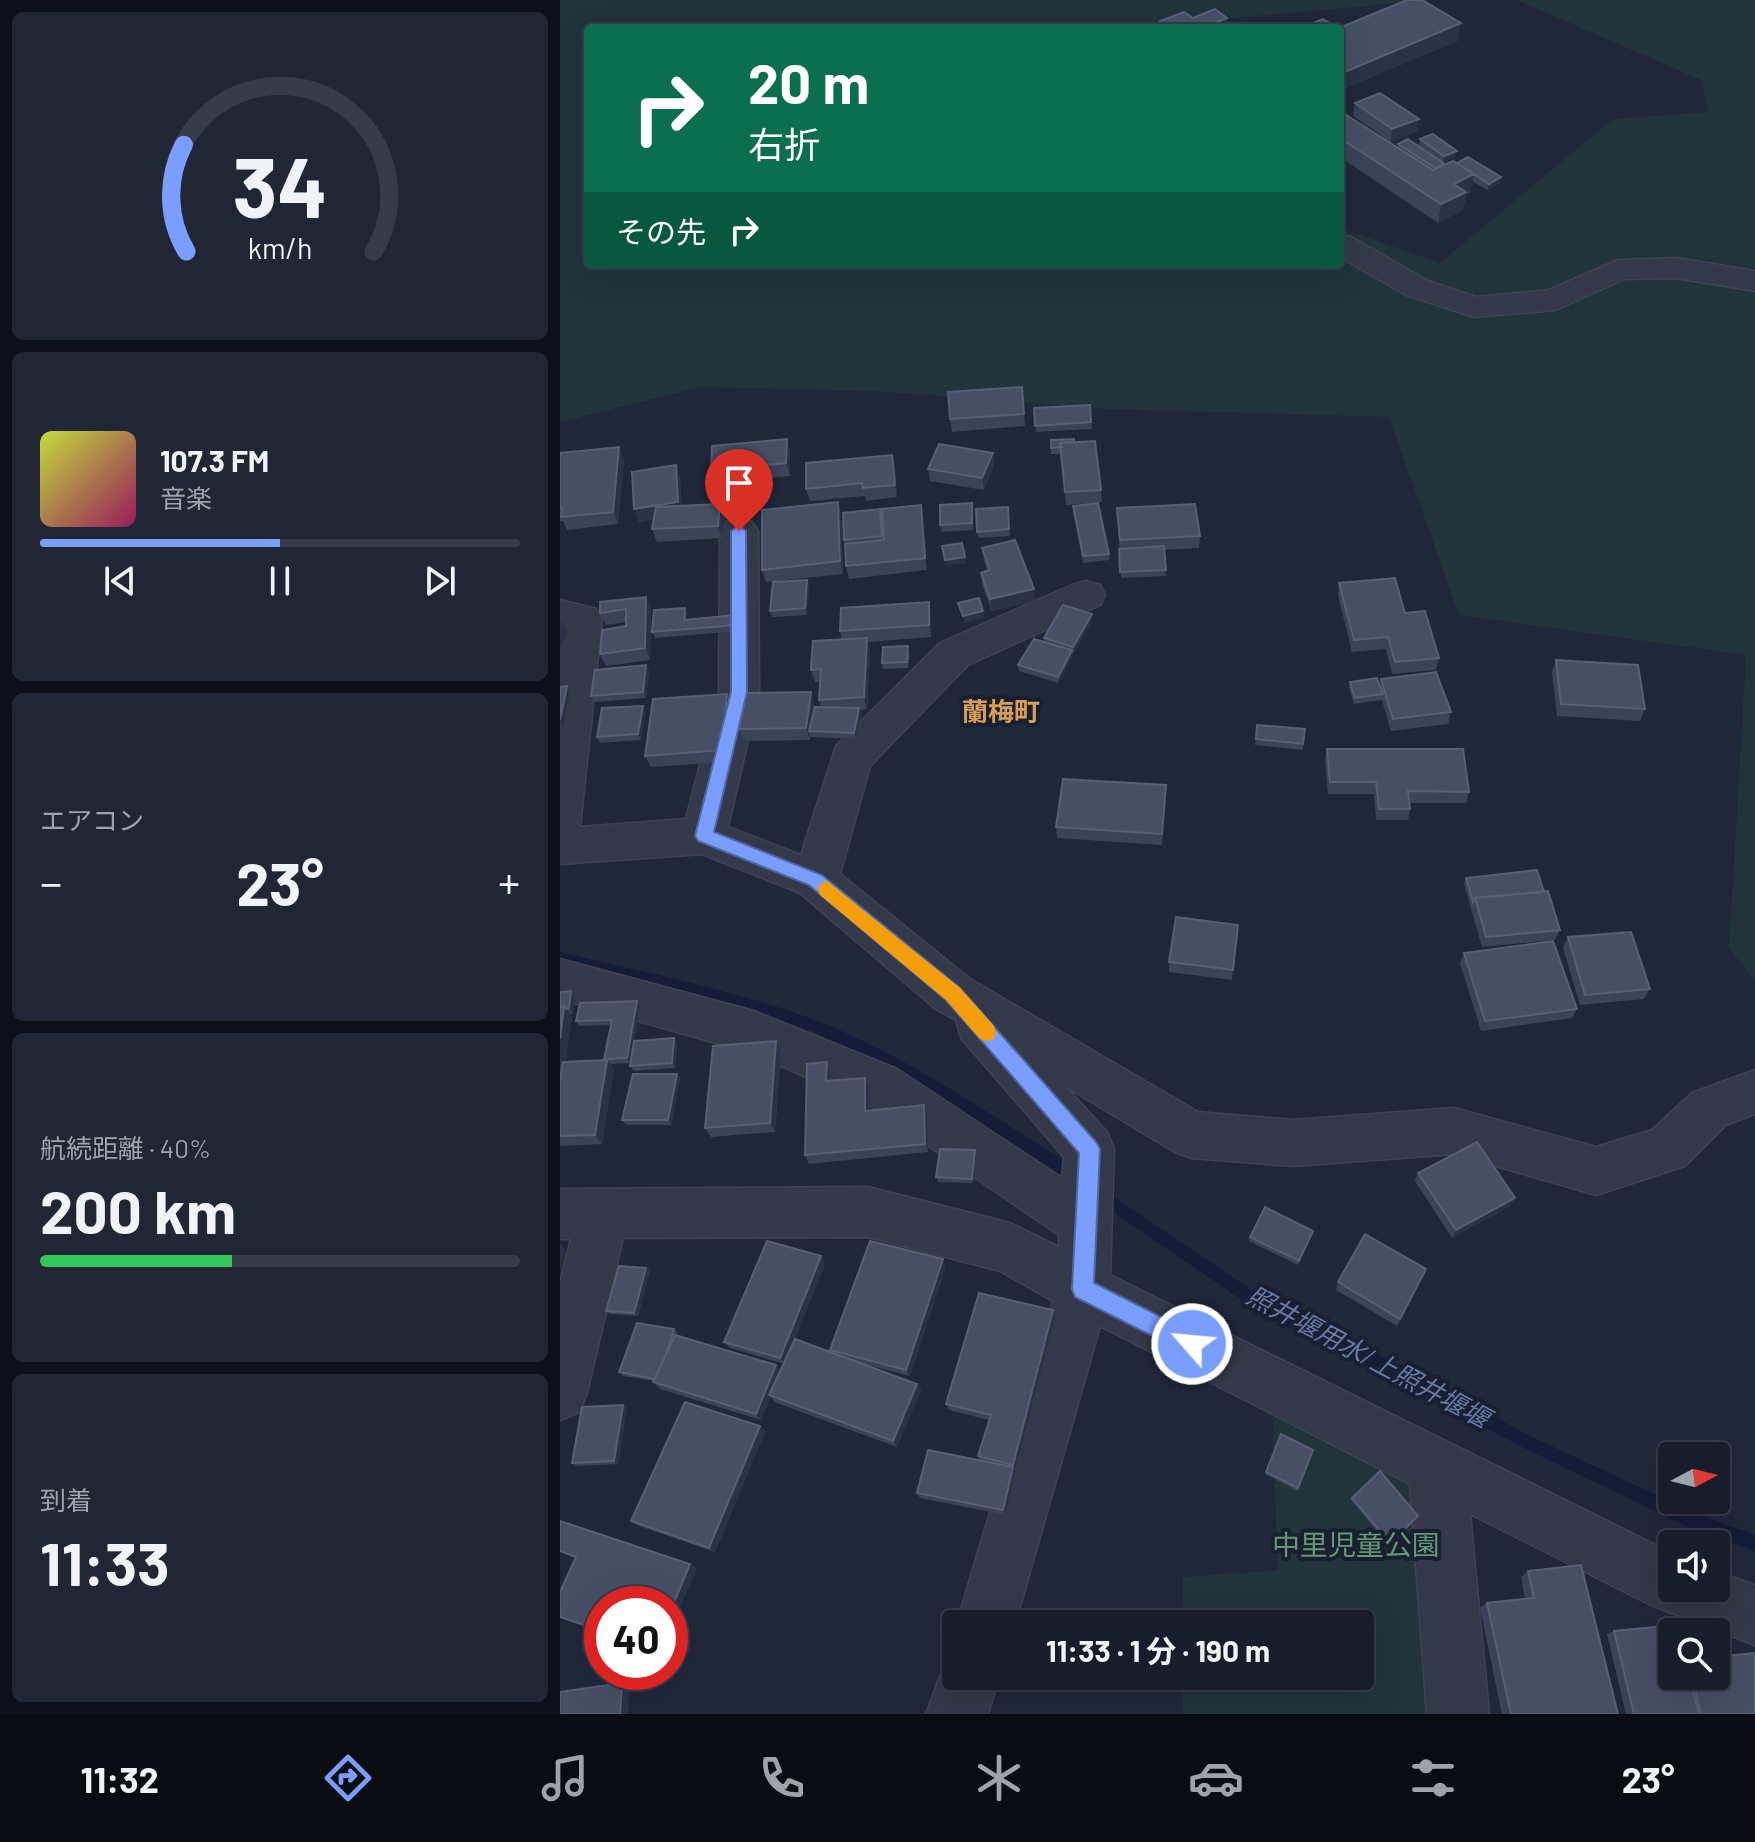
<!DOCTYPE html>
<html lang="ja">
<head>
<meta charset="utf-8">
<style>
  body { margin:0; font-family:Barlow,"Noto Sans JP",sans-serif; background:#202633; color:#f1f3f6; height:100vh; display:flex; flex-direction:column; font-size:30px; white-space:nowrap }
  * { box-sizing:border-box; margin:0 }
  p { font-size:26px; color:#9ea2a9 }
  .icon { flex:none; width:44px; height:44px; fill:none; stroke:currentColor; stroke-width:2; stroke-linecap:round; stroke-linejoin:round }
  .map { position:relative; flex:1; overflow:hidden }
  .details { display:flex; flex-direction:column; gap:12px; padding:12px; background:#0d1018; width:560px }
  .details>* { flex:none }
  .banner { position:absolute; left:24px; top:24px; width:760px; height:244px; border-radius:8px; box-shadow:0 8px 32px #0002,0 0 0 2px #363b47; background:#0b6e4f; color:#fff; overflow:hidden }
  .needle { width:52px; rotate:83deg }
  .buttons { position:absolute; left:1098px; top:1442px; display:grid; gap:16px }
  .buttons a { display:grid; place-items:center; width:72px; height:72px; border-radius:8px; background:#171d2b; box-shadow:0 8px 32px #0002,0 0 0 2px #363b47; font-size:40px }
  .speed { position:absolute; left:24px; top:1586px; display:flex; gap:16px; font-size:40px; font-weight:700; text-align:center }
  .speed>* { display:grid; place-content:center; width:104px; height:104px; border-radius:50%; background:#171d2b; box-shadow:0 8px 32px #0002,0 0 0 2px #363b47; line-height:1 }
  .speed .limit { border:12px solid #d22; background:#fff; color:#111 }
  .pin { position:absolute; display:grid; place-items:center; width:68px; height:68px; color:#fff; margin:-82px -34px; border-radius:50% 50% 50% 0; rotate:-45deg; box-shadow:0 0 8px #0007 }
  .pin .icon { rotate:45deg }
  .me { position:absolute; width:88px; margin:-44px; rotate:297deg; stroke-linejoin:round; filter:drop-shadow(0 0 6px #0008) }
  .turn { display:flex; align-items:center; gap:28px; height:168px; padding:0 32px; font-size:36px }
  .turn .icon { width:104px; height:104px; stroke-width:2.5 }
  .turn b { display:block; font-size:56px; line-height:68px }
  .then { display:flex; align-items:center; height:76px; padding:0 32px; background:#0003; gap:16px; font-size:30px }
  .big { font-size:60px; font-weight:700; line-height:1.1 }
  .details .tile { flex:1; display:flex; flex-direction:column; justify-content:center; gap:12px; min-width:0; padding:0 28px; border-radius:12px; background:#202633 }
  .details .dial { align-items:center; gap:0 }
  .dial svg { height:208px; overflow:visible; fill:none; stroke:#363b47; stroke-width:7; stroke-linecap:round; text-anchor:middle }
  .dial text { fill:#f1f3f6; stroke:none }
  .song { display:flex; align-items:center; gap:24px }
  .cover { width:96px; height:96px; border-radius:12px; background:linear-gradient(135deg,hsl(70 70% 55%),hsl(330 70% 35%)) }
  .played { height:8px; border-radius:4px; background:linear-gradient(90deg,#7a9efe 50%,#363b47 50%) }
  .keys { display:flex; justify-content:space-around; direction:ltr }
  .heat { display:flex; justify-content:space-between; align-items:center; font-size:44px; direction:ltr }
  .charge { height:12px; border-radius:6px; background:linear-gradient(90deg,#34c759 40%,#363b47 0) }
  .trip { position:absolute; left:382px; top:1610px; width:432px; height:80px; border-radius:8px; background:#171d2b; box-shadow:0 8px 32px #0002,0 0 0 2px #363b47; font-weight:700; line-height:80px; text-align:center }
  .tab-bar { display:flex; height:128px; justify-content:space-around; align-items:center; background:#090c11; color:#9ea2a9 }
  .tab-bar .icon { width:56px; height:56px }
  .tab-bar .selected { color:#7a9efe }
  .tab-bar b { font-size:36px; color:#f1f3f6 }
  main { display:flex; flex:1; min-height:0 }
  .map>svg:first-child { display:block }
  .green { fill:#21343a }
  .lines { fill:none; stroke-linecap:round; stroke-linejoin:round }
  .stream { fill:#131d37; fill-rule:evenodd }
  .minor-casing { stroke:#3c4353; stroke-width:3 }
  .minor { fill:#333949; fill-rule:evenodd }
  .wall { fill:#3a4358 }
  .shaded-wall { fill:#2a3247 }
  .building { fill:#464f64; stroke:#565f73; stroke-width:2 }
  .route { fill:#7a9efe; stroke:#4f67a5; stroke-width:2 }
  .slow { fill:#f59e0b }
  .labels { text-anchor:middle; stroke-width:8; stroke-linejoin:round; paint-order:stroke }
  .neighbourhood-label { font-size:26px; font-weight:bold; fill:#d99e55; stroke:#181f2e }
  .water-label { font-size:26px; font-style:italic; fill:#6479a8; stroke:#181f2e }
  .near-park-label { font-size:28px; fill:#639876; stroke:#181f2e }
</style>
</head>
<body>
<main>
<section class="details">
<div class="tile dial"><svg viewBox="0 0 100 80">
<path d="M14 69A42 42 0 1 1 86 69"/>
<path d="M14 69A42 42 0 0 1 13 28" stroke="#7a9efe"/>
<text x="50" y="56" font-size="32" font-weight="700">34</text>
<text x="50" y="72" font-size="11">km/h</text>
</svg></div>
<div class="tile">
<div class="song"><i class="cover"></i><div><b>107.3 FM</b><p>音楽</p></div></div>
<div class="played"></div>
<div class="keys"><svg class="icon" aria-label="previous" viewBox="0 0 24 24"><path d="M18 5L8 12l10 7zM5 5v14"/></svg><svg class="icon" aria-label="pause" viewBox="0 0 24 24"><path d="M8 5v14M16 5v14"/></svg><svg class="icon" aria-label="next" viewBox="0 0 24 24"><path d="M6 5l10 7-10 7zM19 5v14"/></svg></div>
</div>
<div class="tile"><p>エアコン</p>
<div class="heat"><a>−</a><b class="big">23°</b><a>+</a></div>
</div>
<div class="tile"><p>航続距離 · 40%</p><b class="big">200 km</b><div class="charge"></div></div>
<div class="tile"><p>到着</p><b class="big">11:33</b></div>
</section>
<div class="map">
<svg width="1195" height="1714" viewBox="0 0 1195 1714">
  <rect width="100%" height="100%" fill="#1f2739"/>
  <!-- green -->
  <path class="green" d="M0 0H871L619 23 600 28H28V264H780V228L880 263 1053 119 1149 112 1141 80 957 0H1195V981L1169 948 1186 655 899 615 829 417 550 409 314 391 141 387 0 422Z
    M712 1407 868 1479 889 1714H623V1676H800V1624H623V1577L718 1570Z"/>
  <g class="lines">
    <!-- stream -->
    <path class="stream" d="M0 952C86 973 177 990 260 1022 353 1059 436 1119 520 1171L522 1176 520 1181 515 1183 510 1181 331 1068 253 1032 196 1012 0 962Z
      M539 1187 717 1307 841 1366 972 1437 1137 1514 1195 1535V1551L1128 1527 962 1447 831 1376 707 1317 534 1199 532 1194 534 1189Z"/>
    <defs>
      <path id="minor" d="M780 235 791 237 868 281 916 297 989 290 1058 260 1116 258 1195 271V291L1116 278 1064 279 996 310 914 317 846 295 780 257Z
        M179 518 192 522 198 531 199 692 168 827 241 855 276 746 380 643 512 585 526 581 540 585 545 595 540 605 408 665 310 766 280 874 410 979 638 1112 734 1120 894 1108 1036 1147 1092 1130 1132 1093 1195 1070V1114L1166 1125 1125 1166 1036 1195 894 1154 734 1166 631 1158 613 1151 505 1086 547 1132 554 1149 550 1275 1112 1553V1588H1156V1571L1195 1585V1645L1091 1605 910 1514 929 1714H867L850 1484 540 1326 455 1624 396 1626 493 1301 440 1271 308 1237 63 1238 27 1393 19 1412 0 1420V1283L11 1239H0V1189L308 1187 450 1223 499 1247V1235L303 1101 188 1052 0 999V959L194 1011 337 1069 502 1178 504 1157 401 1038 396 1020 376 1009 240 893 142 854 0 864V600L36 609 42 619 20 827 126 819 159 692 160 531 166 522Z
        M396 1651V1676H439L428 1714H366L388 1655Z"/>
    </defs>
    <!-- minor casing -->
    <use href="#minor" class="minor-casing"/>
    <!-- minor -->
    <use href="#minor" class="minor"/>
  </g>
  <!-- wall -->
  <path class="wall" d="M633 18H667V28H600V21Z
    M795 103 857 131 831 142 793 116Z
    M780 111 838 148V144L881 161 859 145 860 139 895 157 883 162 885 164 940 183 927 190 912 181 910 193 906 195 903 210 878 223 780 157Z
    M462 387 465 426 392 432 390 419Z
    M530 405 532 429 476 432 474 408Z
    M227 439 230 452V476L155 483 151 470Z
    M491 440 514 442 541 490 542 502 506 505 501 454H491Z
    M0 453 64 460 58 524 7 530 3 521H0Z
    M433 453 434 465 424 490 370 481 368 469Z
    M332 455 335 467 337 497 306 501 305 496 250 501 246 489Z
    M120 478 122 506 165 516 162 538 97 542 92 529 94 519 79 522 74 509Z
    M278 502 281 515 283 574 206 582 202 570Z
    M361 505 367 570 289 579 286 566V546L284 540 321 516 323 540H324Z
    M513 506 549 554V560L523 563Z
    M448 507 450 536 418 538 417 532Z
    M557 508 640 536 639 548 604 550 606 576 561 578Z
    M413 509V530L382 532 380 525Z
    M422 548 475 601 432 611 422 585 421 573 427 571 424 560Z
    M779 583 845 613 879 658 876 670 832 674 826 649 792 652 778 595Z
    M249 586 247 615 212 617 210 611Z
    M86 597 91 609 90 660 46 666 40 654 66 626V622L46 625 40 613Z
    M125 608 127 614 126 619 178 622V631L95 638 92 632Z
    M532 614V620L514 653H513V656L498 683 459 671 458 665 484 642V638Z
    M371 615V637L308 642 310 650 307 709 299 710 301 714 296 739 251 737V735L250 740 184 741 179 729 254 704 253 716 261 707 259 700 261 682H255L251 670 282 640 280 631Z
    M350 652 348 668 323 669 322 663Z
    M996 660 1085 709 1080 721 997 716 992 672Z
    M86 665 89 671 86 698 34 702 31 696Z
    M821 679 891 712 888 724 831 731 822 700 794 704 789 688 790 682 820 686Z
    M167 694 172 706 167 762 91 767 85 756Z
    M85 712 81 740 40 743 37 737Z
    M697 725 745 729 743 750 695 745Z
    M767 749 909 792 906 803H850V809L848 820H816L814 794H768L765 760Z
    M606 785 602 845 497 838 496 827Z
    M906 878 984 892 1000 930 995 940 922 947 904 884Z
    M678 925 672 980 609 972V962Z
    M1008 937 1090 989 1084 999 1020 1005 1003 948Z
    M904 953 1017 1009 1012 1018 921 1031 900 963Z
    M11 991 15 996 13 1014H10L12 1016 5 1062 44 1060 51 1025 19 1026 16 1021 81 1006 74 1041 114 1038 117 1043 115 1068 74 1071 70 1066V1063L50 1064 54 1069 42 1144 0 1146V992Z
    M221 1051 215 1132 151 1137 145 1128Z
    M267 1062 271 1072V1081L305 1078 309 1087V1111L367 1114 368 1152 249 1164 245 1155Z
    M117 1074 120 1079 111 1125H66L62 1120Z
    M415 1150 416 1155 413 1183 378 1182 376 1177Z
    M858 1173 950 1206 892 1238 855 1181Z
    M753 1231 738 1265 689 1241 690 1237Z
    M261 1256 265 1264 235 1339 272 1352 270 1350 386 1267 350 1376 304 1364 357 1384 361 1390 337 1447 214 1402 211 1397 201 1420 100 1389 93 1382 94 1381 63 1376 59 1372 114 1329 118 1333 117 1335 220 1371 224 1364 170 1348 164 1342Z
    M866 1269 837 1326 776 1290 778 1282Z
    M90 1271 78 1316 50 1314 46 1311Z
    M493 1310 495 1317 454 1470 455 1472 446 1515 360 1498 357 1493 420 1461 418 1456 429 1420 389 1410 386 1404Z
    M63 1405 67 1408 58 1464 17 1466 12 1463Z
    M200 1426 205 1432 155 1552 79 1526 71 1521Z
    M721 1434 753 1450 737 1491 705 1474Z
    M792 1498 858 1516 828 1545 791 1500Z
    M968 1571 1058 1714H942L920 1608 927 1603 965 1599 961 1577Z
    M1054 1631 1112 1676H1156L1195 1714H1066L1047 1634Z"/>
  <!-- shaded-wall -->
  <path class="shaded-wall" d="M667 18V28H647V26Z
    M901 23 898 41 780 91V74Z
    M859 119 857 131 831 142 832 129Z
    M897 151 895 157 883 163 884 156Z
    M914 174 910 193 906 195 903 210 878 223 881 204 894 184Z
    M941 177 940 183 927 190 929 184Z
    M227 439 230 452V476L226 463Z
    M59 447 64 460 58 524 53 512Z
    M433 453 434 465 424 490 422 478Z
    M332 455 335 467 337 497 335 485Z
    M116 465 120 478 122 515 79 522 74 509Z
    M278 502 281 515 283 574 280 561Z
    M160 504 165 516 162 538 158 526Z
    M361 505 363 517 367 570 365 558Z
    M405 557 406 563 386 566 385 560Z
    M247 580 249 586 247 615 245 608Z
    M474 589 475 601 432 611 430 599Z
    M86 597 91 609 90 660 85 648Z
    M369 602 371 615V637L369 625Z
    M423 611 424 618 404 623 403 616Z
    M532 614V620L514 653 513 647Z
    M2 621 8 633 0 648V625Z
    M307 638 310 650 307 709 304 697Z
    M512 650 513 656 498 683V677Z
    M86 665 89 671 86 698 83 692Z
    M7 686 10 692 3 726 0 720Z
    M251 692 254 704 251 731H249L250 740 246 728Z
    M167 694 172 706 167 762 162 750Z
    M83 706 85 712 81 740 78 734Z
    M299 708 301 714 296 739 294 733Z
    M11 991 15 996 13 1014 9 1008Z
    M77 1001 81 1006 70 1063 67 1058Z
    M4 1006 12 1016 1 1096 0 1039Z
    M114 1038 117 1043 115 1068 112 1063Z
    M216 1041 221 1051 215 1132 210 1123Z
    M47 1060 54 1069 42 1144 35 1135Z
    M267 1062 271 1072 270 1091 266 1081Z
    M117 1074 120 1079 111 1125 108 1120Z
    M305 1078 309 1087 308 1120 305 1111Z
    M364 1105 367 1114 368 1152 365 1144Z
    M415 1150 416 1155 413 1183 412 1179Z
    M955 1198 950 1206 892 1238 896 1230Z
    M0 1244 6 1250 0 1271Z
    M261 1256 265 1264 225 1365 220 1358Z
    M383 1259 386 1267 350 1376 346 1370Z
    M86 1268 90 1271 78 1316 74 1313Z
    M493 1310 495 1317 455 1470 453 1465Z
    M216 1365 221 1372 209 1395 211 1397 201 1420 196 1414Z
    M357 1384 361 1390 337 1447 333 1441Z
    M63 1405 67 1408 58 1464 54 1461Z
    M200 1426 205 1432 155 1552 149 1548Z
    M453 1467 455 1472 446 1515 443 1510Z
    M130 1564 137 1568 110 1633V1612Z
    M62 1683 70 1686 68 1714H60Z"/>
  <!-- building -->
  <path class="building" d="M847 0H862L901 23 780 74V28H779Z
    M655 9 667 18 647 26 650 28H611L600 21 624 12 633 18Z
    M763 19 778 28H741Z
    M820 93 859 119 832 129 795 103Z
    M780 111 873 170 893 161 914 174 894 184 906 192 881 204 780 138Z
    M873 134 897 151 884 156 860 139Z
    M848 139 885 164 875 168 838 144Z
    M908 157 941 177 929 184 897 163Z
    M462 387 464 414 390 419 388 392Z
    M530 405 531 422 475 426 474 408Z
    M227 439 226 463 151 470 152 446Z
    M514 439V442L500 443 501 447 491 448V440Z
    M535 441 541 490 505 492 500 443Z
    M379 444 433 453 422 478 368 469Z
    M59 447 53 512 1 517 2 508H0V453Z
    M332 455 335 485 303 488 302 483 246 489V463Z
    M116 465 118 502 74 509 72 472Z
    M278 502 280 561 202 570V510Z
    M412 503V523L380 525V505Z
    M538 503 549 554 523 556 513 506Z
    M160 504 158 526 92 529 96 507Z
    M635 504 640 536 560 540 557 508Z
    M361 505 365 558 286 566 285 544 324 540 322 509Z
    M448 507 449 529 417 532 416 509Z
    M320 509 322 536 284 540 283 513Z
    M455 540 474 589 430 599 421 573 430 570 422 548Z
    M402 543 405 557 385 560 382 546Z
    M604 546 606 570 560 572 559 549Z
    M835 578 845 613 865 611 879 658 835 662 828 637 794 640 779 583Z
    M247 580 245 608 210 611 213 582Z
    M86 597 85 648 40 654 42 630 66 626V609L40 613V602Z
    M419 598 423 611 403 616 398 603Z
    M369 602V625L280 631 281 608Z
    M503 605 532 614 513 647 484 638Z
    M125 608 124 620 176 615 175 625 92 632 94 610Z
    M307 638 304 697 259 700 261 669 251 670 253 641Z
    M474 639 512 650 498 677 458 665Z
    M348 646 347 662 322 663 323 647Z
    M996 660 1078 665 1085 709 1001 704Z
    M86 665 83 692 31 696 35 670Z
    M876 672 891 712 833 719 821 679Z
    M817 678 823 694 795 698 790 682Z
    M7 686 0 720V687Z
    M251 692 246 728 179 729 186 693Z
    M167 694 162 750 85 756 93 699Z
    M83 706 78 734 37 737 42 708Z
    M255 707 299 708 294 733 249 731Z
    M697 725 745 729 743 744 696 739Z
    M767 749H903L909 792 848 791 850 809H819L816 782H770Z
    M503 779 606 785 602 834 496 827Z
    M977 870 984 892 915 898 913 902 906 878Z
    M988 891 1000 930 926 937 915 898Z
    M616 917 678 925 673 970 609 962Z
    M1071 932 1090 989 1025 995 1008 937Z
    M993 941 1017 1009 925 1021 904 953Z
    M11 991 9 1008 6 1009 4 1006 0 1007V992Z
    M77 1001 67 1058 44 1059 52 1020 16 1021 20 1003Z
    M4 1006 0 1039V1007Z
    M114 1038 112 1063 70 1066 74 1041Z
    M216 1041 210 1123 145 1128 153 1046Z
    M47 1060 35 1135 0 1136V1081L3 1062Z
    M267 1062 266 1081 305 1078V1111L364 1105 365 1144 245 1155 247 1064Z
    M73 1074H117L108 1120H62Z
    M917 1142 955 1198 896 1230 858 1173Z
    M380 1149 415 1150 412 1179 376 1177Z
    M705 1207 753 1231 739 1261 690 1237Z
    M805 1234 866 1269 840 1319 778 1282Z
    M207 1241 261 1256 220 1358 164 1342Z
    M310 1241 383 1259 346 1370 270 1350Z
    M59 1266 86 1268 74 1313 46 1311Z
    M419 1293 493 1310 453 1465 418 1456 431 1415 386 1404Z
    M77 1323 114 1329 105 1357 95 1379 59 1372Z
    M115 1335 216 1365 196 1414 93 1382Z
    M235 1339 357 1384 333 1441 209 1395Z
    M125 1402 200 1426 149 1548 71 1521Z
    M63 1405 54 1461 12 1463 22 1407Z
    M721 1434 753 1450 738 1488 706 1472Z
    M368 1450 453 1467 443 1510 357 1493Z
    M820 1471 858 1516 830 1543 792 1498Z
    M0 1521 130 1564 110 1612V1604H42V1631L0 1617V1592L16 1557 0 1551Z
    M1021 1565 1058 1714H951L927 1603 974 1598 968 1571Z
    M1116 1625 1118 1632H1112V1676H1129L1139 1714H1074L1054 1631Z
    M1195 1653V1714H1141L1132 1676H1156V1657Z
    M62 1683 60 1714H0V1692Z"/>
  <!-- route -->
  <path class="route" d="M179 525 186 531 187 692 154 832 262 875 400 988 537 1143 540 1149 534 1283 639 1336 643 1344 639 1352 632 1355 624 1352 515 1297 512 1289 519 1153 386 1000 249 885 138 841 135 836 171 692V531Z"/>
  <!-- slow -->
  <path class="slow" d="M267 881 400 988 434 1026 436 1033 434 1039 427 1041 420 1039 386 1000 260 895 258 889 260 884Z"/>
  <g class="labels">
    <!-- neighbourhood labels -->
    <g class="neighbourhood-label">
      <text x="441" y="721">蘭梅町</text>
    </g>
    <!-- water labels -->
    <g class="water-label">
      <text transform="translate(808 1357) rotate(28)" y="9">照井堰用水/上照井堰堰</text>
    </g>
    <!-- near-park labels -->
    <g class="near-park-label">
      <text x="796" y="1555">中里児童公園</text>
    </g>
  </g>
</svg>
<div class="buttons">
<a><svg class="needle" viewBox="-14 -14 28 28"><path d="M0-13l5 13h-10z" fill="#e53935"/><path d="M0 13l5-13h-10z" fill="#9ea2a9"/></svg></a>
<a><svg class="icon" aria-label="sound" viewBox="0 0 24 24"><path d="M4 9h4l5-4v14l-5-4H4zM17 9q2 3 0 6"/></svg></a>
<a><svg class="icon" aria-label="search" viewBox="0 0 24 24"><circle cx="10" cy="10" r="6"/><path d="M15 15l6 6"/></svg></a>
</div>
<div class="speed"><div class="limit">40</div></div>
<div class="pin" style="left:179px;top:531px;background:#d93025"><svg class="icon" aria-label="arrive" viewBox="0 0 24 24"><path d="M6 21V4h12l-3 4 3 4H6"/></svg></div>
<svg class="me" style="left:632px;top:1344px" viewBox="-20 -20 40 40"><circle r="17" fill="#7a9efe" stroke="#fff" stroke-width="3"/><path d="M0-11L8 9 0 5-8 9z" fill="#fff"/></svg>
<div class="trip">11:33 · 1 分 · 190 m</div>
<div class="banner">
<div class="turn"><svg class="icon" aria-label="right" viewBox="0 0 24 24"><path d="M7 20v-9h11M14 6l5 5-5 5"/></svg><div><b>20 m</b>右折</div></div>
<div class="then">その先<svg class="icon" aria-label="right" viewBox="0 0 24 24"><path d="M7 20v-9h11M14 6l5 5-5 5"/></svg></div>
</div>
</div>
</main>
<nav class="tab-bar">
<b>11:32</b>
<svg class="icon selected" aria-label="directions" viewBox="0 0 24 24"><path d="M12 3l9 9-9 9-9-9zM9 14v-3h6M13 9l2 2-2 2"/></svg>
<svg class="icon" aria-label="music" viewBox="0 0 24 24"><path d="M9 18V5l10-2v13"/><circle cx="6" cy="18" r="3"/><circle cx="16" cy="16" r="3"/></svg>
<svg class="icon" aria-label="phone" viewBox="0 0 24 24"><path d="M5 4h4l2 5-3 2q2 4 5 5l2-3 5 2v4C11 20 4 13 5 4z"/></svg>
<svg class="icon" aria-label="climate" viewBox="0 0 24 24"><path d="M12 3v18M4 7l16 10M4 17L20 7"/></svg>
<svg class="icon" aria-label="car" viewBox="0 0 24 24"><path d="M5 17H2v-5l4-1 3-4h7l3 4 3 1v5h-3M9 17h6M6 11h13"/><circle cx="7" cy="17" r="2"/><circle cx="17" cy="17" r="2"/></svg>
<svg class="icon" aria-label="filters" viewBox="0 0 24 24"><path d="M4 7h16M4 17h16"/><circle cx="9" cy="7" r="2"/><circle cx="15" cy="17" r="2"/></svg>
<b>23°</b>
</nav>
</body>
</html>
